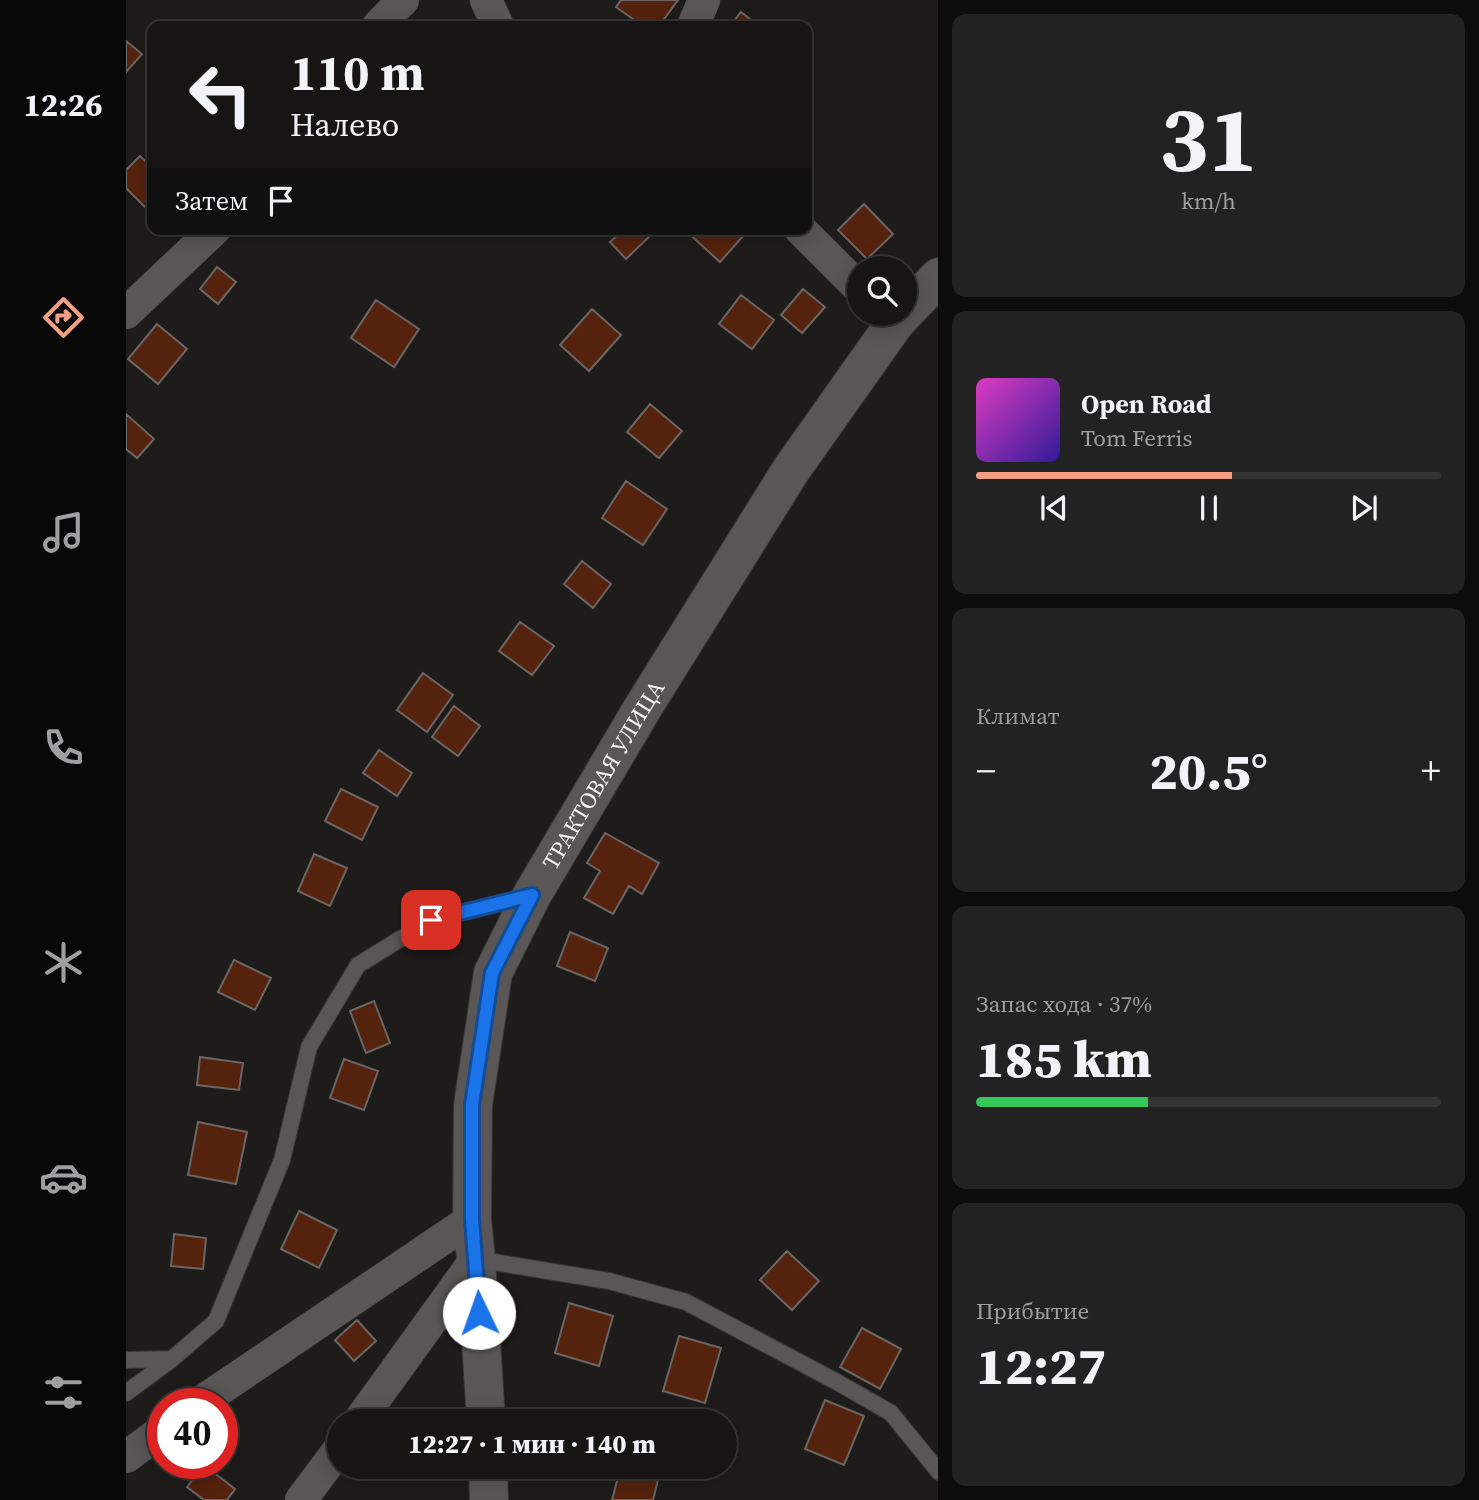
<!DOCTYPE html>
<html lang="ru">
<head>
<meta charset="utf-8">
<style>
  body { margin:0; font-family:"Source Serif 4",serif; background:#232222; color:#f1f3f6; height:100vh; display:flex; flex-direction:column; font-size:26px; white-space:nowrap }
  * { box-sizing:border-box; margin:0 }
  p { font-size:23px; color:#9e9fa0 }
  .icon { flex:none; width:38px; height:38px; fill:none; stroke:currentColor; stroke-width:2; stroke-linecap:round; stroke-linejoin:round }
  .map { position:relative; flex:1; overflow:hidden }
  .details { display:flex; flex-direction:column; gap:14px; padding:14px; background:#0c0c0b; width:541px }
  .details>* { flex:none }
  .top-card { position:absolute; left:21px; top:21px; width:665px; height:214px; border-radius:14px; box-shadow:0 4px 18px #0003,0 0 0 2px #353434; background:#161514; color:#f1f3f6; overflow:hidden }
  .controls { position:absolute; left:721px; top:256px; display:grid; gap:14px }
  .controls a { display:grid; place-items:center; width:70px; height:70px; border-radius:50%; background:#161514; box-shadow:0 4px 18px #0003,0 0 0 2px #353434; font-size:35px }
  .speed { position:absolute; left:21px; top:1388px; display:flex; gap:14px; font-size:35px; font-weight:700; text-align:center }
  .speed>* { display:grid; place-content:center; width:91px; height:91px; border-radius:50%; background:#161514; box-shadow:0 4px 18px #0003,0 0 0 2px #353434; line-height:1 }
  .speed .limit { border:10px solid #d22; background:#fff; color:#111 }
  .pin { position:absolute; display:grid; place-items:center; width:60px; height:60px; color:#fff; margin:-30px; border-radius:14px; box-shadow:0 4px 10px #0006 }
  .me { position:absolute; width:77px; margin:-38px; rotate:357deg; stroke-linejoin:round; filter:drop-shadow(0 0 5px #0008) }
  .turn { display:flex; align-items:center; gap:24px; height:147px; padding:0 28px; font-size:32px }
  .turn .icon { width:91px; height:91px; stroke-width:2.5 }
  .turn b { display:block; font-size:49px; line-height:60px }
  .then { display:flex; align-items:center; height:66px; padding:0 28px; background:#0003; gap:14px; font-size:26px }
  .big { font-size:52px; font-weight:800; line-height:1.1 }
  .details .card { flex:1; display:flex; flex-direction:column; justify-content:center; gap:10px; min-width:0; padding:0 24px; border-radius:14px; background:#232222 }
  .details .dial { align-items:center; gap:0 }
  .dial b { font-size:91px; line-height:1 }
  .song { display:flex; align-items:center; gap:21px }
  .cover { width:84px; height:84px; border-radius:10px; background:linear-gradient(135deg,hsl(310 70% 55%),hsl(250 70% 35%)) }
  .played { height:7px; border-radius:4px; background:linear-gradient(90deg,#f39f84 55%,#353434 55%) }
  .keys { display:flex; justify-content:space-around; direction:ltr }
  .heat { display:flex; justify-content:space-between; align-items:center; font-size:38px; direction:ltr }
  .charge { height:10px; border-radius:5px; background:linear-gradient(90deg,#34c759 37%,#353434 0) }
  .trip { position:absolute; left:201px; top:1409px; width:410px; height:70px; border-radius:35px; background:#161514; box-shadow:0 4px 18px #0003,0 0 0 2px #353434; font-weight:800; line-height:70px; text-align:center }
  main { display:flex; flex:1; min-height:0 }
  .dock { display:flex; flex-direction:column; width:126px; justify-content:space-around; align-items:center; background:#090808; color:#9e9fa0 }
  .dock .icon { width:49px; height:49px }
  .dock .active { color:#f39f84 }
  .dock b { font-size:32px; color:#f1f3f6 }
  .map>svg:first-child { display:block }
  .building { fill:#55220d; stroke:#696665; stroke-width:2 }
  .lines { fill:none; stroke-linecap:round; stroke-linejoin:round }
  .service-casing { stroke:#373635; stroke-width:18 }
  .minor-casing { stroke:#373635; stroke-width:33 }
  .tertiary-casing { stroke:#373635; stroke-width:40 }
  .service { stroke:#595655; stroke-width:16 }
  .minor { stroke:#595655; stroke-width:32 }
  .tertiary { stroke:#595655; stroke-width:38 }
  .route-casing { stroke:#114b97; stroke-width:18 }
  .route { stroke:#1a73e8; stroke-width:12 }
  .labels { text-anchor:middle; stroke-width:7; stroke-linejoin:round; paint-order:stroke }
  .street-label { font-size:23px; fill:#f1f0ef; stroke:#151311 }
</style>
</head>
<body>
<main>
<nav class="dock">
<b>12:26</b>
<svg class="icon active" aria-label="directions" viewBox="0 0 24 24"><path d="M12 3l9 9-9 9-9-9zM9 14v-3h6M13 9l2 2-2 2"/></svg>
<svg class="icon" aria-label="music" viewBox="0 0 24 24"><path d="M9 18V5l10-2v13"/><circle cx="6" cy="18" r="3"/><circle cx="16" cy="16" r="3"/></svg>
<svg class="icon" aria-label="phone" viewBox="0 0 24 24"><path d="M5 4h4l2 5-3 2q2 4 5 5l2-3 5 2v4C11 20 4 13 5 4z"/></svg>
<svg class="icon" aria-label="climate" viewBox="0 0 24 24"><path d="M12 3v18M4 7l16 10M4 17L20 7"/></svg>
<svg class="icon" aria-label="car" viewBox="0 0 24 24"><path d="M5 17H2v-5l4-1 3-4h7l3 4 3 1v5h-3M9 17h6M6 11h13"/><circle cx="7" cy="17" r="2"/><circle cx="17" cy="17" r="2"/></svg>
<svg class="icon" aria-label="filters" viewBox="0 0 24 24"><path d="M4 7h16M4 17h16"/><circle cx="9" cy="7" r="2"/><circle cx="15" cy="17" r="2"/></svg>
</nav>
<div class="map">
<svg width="813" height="1500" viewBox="0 0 813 1500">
  <rect width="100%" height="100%" fill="#1e1c1a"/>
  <!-- building -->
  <path class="building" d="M495 0H552L533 26H517L490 7Z
    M615 12 633 26H604Z
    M0 41 16 54 0 72Z
    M14 156 26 168V207L23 211 0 188V170Z
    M738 204 767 234 741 259 712 230Z
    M498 229H516L523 237 500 259 484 242Z
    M564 229H611L618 235 594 262 561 232Z
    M91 267 110 282 92 304 74 289Z
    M677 289 699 307 676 333 655 315Z
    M615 295 648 320 626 349 593 324Z
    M250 300 293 329 268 367 225 338Z
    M466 309 495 335 463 371 434 345Z
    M31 324 61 349 32 384 2 359Z
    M524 404 556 431 533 458 501 432Z
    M0 414 28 439 11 458 0 449Z
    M500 481 541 509 517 545 476 518Z
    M456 561 485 584 467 608 438 584Z
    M394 622 428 646 406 675 373 651Z
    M297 673 327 695 301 732 271 710Z
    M328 706 354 726 332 756 306 737Z
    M253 750 286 773 271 796 237 773Z
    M215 789 252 807 236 840 199 821Z
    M479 833 533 863 516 894 503 886 487 914 458 898 474 871 461 863Z
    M188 854 221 868 204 906 172 891Z
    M444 932 482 948 469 981 431 966Z
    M108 960 145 978 129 1010 92 992Z
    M248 1001 264 1043 240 1053 224 1011Z
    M74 1057 117 1063 113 1090 71 1085Z
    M218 1059 252 1071 238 1110 204 1098Z
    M72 1122 121 1132 110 1184 62 1175Z
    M173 1211 211 1230 193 1268 155 1249Z
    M48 1234 80 1238 77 1269 45 1266Z
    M661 1251 693 1281 666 1310 634 1280Z
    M443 1303 487 1316 473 1366 429 1353Z
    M231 1320 250 1341 228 1361 209 1340Z
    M736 1328 775 1349 754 1389 714 1367Z
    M553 1336 595 1348 579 1403 537 1391Z
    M699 1400 738 1416 718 1465 679 1449Z
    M78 1465 109 1489 101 1500H78L61 1487Z
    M495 1466H512L534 1472 527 1500H486Z"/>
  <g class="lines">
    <defs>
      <path id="service" d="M350 1259 483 1281 560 1302 711 1382 765 1413 813 1472
        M0 1360 46 1359 90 1321 156 1160 183 1047 232 965 305 920 400 897
        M0 1393 46 1359"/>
      <path id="minor" d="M360 0 372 26
        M252 26 277 0
        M567 26 578 0
        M674 229 733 288
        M0 313 89 229
        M72 1404 346 1219
        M233 1421 350 1259
        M0 1457 37 1430
        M175 1500 214 1448"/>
      <g id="tertiary">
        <path d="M779 312 813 277"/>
        <path id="s1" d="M360 1421 350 1259 346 1219 347 1105 367 973 406 895 516 709 665 470 769 323 778 313"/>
        <path d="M362 1466 363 1500"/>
      </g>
    </defs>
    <!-- service casing -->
    <use href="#service" class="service-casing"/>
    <!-- minor casing -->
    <use href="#minor" class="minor-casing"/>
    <!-- tertiary casing -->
    <use href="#tertiary" class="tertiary-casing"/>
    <!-- service -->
    <use href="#service" class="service"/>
    <!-- minor -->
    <use href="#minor" class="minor"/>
    <!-- tertiary -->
    <use href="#tertiary" class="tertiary"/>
  </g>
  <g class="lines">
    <defs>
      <path id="route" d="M305 920 406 895 366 973 346 1105V1219L353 1313"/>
    </defs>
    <!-- route casing -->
    <use href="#route" class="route-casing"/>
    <!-- route -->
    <use href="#route" class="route"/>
  </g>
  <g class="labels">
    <!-- street labels -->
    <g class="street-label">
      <text dy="8" stroke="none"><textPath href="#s1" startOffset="677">ТРАКТОВАЯ УЛИЦА</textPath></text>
    </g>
  </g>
</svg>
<div class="controls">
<a><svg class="icon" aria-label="search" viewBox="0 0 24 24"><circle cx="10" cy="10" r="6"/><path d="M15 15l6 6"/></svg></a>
</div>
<div class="speed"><div class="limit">40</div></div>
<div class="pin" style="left:305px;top:920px;background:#d93025"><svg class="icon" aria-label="arrive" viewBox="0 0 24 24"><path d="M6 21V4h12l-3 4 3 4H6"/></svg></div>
<svg class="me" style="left:353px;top:1313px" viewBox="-20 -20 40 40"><circle r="19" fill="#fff"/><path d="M0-13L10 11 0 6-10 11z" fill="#1a73e8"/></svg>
<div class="trip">12:27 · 1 мин · 140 m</div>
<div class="top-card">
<div class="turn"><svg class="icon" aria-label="left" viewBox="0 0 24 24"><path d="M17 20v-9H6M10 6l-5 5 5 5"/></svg><div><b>110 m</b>Налево</div></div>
<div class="then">Затем<svg class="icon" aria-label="arrive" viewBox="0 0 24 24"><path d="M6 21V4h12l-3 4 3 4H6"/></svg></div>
</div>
</div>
<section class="details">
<div class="card dial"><b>31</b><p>km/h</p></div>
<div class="card">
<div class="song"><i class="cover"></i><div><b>Open Road</b><p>Tom Ferris</p></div></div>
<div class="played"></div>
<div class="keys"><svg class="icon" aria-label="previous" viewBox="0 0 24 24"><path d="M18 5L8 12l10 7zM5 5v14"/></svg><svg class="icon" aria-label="pause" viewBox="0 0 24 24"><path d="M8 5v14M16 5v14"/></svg><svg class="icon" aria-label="next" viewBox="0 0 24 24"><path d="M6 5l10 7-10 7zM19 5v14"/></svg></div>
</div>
<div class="card"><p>Климат</p>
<div class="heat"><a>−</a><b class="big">20.5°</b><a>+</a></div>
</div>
<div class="card"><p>Запас хода · 37%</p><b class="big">185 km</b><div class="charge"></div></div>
<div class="card"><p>Прибытие</p><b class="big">12:27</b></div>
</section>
</main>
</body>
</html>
